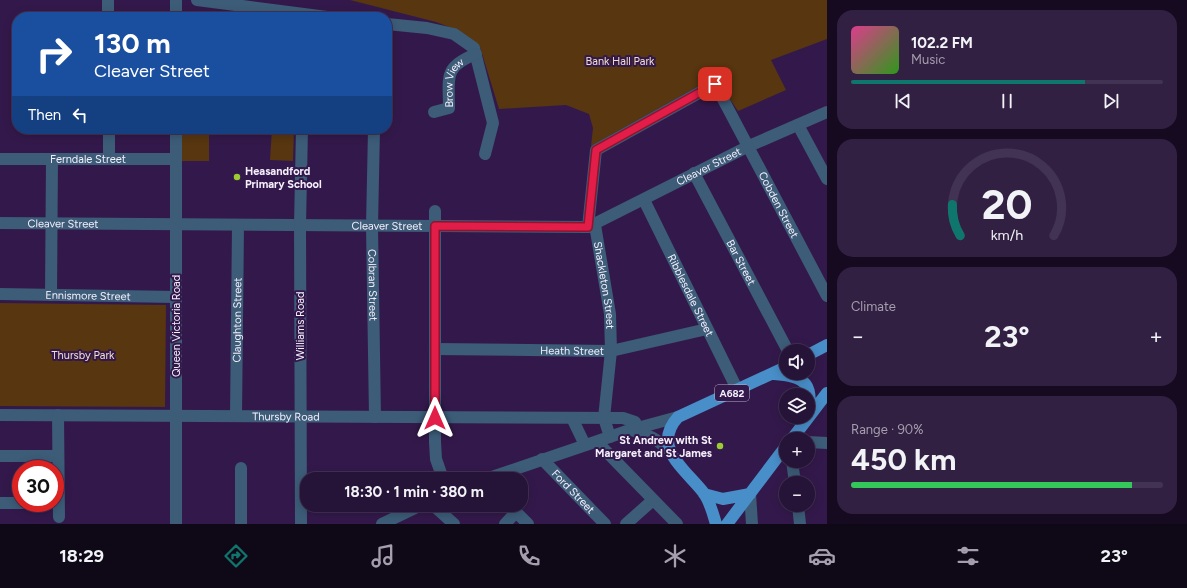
<!DOCTYPE html>
<html lang="en">
<head>
<meta charset="utf-8">
<style>
  body { margin:0; font-family:Figtree,sans-serif; background:#322043; color:#f1f3f6; height:100vh; display:flex; flex-direction:column; font-size:15px; white-space:nowrap }
  * { box-sizing:border-box; margin:0 }
  p { font-size:13px; color:#a49eae }
  .icon { flex:none; width:22px; height:22px; fill:none; stroke:currentColor; stroke-width:2; stroke-linecap:round; stroke-linejoin:round }
  .map { position:relative; flex:1; overflow:hidden }
  .drawer { display:flex; flex-direction:column; gap:10px; padding:10px; background:#150a1f; width:360px }
  .drawer>* { flex:none }
  .top-card { position:absolute; left:12px; top:12px; width:380px; height:122px; border-radius:16px; box-shadow:0 2px 10px #0003,0 0 0 1px #423253; background:#1a4fa0; color:#fff; overflow:hidden }
  .controls { position:absolute; left:779px; top:344px; display:grid; gap:8px }
  .controls a { display:grid; place-items:center; width:36px; height:36px; border-radius:50%; background:#261338; box-shadow:0 2px 10px #0003,0 0 0 1px #423253; font-size:20px }
  .speed { position:absolute; left:12px; top:460px; display:flex; gap:8px; font-size:20px; font-weight:700; text-align:center }
  .speed>* { display:grid; place-content:center; width:52px; height:52px; border-radius:50%; background:#261338; box-shadow:0 2px 10px #0003,0 0 0 1px #423253; line-height:1 }
  .speed .limit { border:6px solid #d22; background:#fff; color:#111 }
  .pin { position:absolute; display:grid; place-items:center; width:34px; height:34px; color:#fff; margin:-17px; border-radius:8px; box-shadow:0 2px 6px #0006 }
  .me { position:absolute; width:44px; margin:-22px; rotate:0deg; stroke-linejoin:round; filter:drop-shadow(0 0 3px #0008) }
  .turn { display:flex; align-items:center; gap:14px; height:84px; padding:0 16px; font-size:18px }
  .turn .icon { width:52px; height:52px; stroke-width:2.5 }
  .turn b { display:block; font-size:28px; line-height:34px }
  .then { display:flex; align-items:center; height:38px; padding:0 16px; background:#0003; gap:8px; font-size:15px }
  .big { font-size:30px; font-weight:700; line-height:1.1 }
  .drawer .card { flex:1; display:flex; flex-direction:column; justify-content:center; gap:6px; min-width:0; padding:0 14px; border-radius:16px; background:#322043 }
  .drawer .dial { align-items:center; gap:0 }
  .dial svg { height:104px; overflow:visible; fill:none; stroke:#423253; stroke-width:7; stroke-linecap:round; text-anchor:middle }
  .dial text { fill:#f1f3f6; stroke:none }
  .song { display:flex; align-items:center; gap:12px }
  .cover { width:48px; height:48px; border-radius:6px; background:linear-gradient(135deg,hsl(330 70% 55%),hsl(110 70% 35%)) }
  .played { height:4px; border-radius:2px; background:linear-gradient(90deg,#0f766e 75%,#423253 75%) }
  .keys { display:flex; justify-content:space-around; direction:ltr }
  .heat { display:flex; justify-content:space-between; align-items:center; font-size:22px; direction:ltr }
  .charge { height:6px; border-radius:3px; background:linear-gradient(90deg,#34c759 90%,#423253 0) }
  .trip { position:absolute; left:300px; top:472px; width:228px; height:40px; border-radius:16px; background:#261338; box-shadow:0 2px 10px #0003,0 0 0 1px #423253; font-weight:700; line-height:40px; text-align:center }
  .dock { display:flex; height:64px; justify-content:space-around; align-items:center; background:#0f0816; color:#a49eae }
  .dock .icon { width:28px; height:28px }
  .dock .current { color:#0f766e }
  .dock b { font-size:18px; color:#f1f3f6 }
  main { display:flex; flex:1; min-height:0 }
  .map>svg:first-child { display:block }
  .green { fill:#573610 }
  .lines { fill:none; stroke-linecap:round; stroke-linejoin:round }
  .minor { stroke:#3c5c78; stroke-width:12 }
  .major { stroke:#488ec8; stroke-width:12 }
  .route-casing { stroke:#92132f; stroke-width:10 }
  .route { stroke:#e11d48; stroke-width:7 }
  .poi-dot { fill:#9ccb32; stroke:#33194b; stroke-width:1.5 }
  .labels { text-anchor:middle; stroke-width:4; stroke-linejoin:round; paint-order:stroke }
  .shield { fill:#33194b; stroke:#bbafc7; stroke-width:1 }
  .shield-label { font-size:10px; font-weight:bold; fill:#f5effc }
  .park-label { font-size:11px; fill:#f2decc; stroke:#33194b }
  .street-label { font-size:11px; fill:#f5effc; stroke:#33194b }
  .poi-label { font-size:11px; font-weight:bold; fill:#f5effc; stroke:#33194b; text-anchor:start }
</style>
</head>
<body>
<main>
<div class="map">
<svg width="827" height="524" viewBox="0 0 827 524">
  <rect width="100%" height="100%" fill="#33194b"/>
  <!-- green -->
  <path class="green" d="M350 0H827V39L771 60 786 90 738 111 715 77 591 146 593 128 589 114 566 105 499 109 480 47 457 30 436 22Z
    M181 129H209V161H181Z
    M272 129H294L293 161 270 160Z
    M0 303 166 305 165 407 0 406Z"/>
  <g class="lines">
    <!-- minor -->
    <g class="minor">
      <path d="M108 0V17"/>
      <path d="M197 0 327 17"/>
      <path d="M176 17V0"/>
      <path d="M387 24 427 28 454 34 474 48 493 123 485 154"/>
      <path id="s1" d="M434 112 449 108C449 77 443 67 476 54"/>
      <path d="M798 125 827 179"/>
      <path id="s2" d="M374 129 372 226 375 417"/>
      <path id="s3" d="M0 159H176"/>
      <path d="M109 159V129"/>
      <path id="s4" d="M694 173 788 351"/>
      <path id="s5" d="M644 200 738 391"/>
      <path d="M435 211V442L436 459 443 479"/>
      <path id="s6" d="M0 223 588 227 749 146 827 112"/>
      <path id="s7" d="M595 225 610 314 611 351 604 418 610 437"/>
      <path id="s8" d="M588 227 596 150 715 84 827 296"/>
      <path id="s9" d="M0 294 176 297"/>
      <path d="M51 295 52 159"/>
      <path id="s10" d="M435 349 611 351 707 329"/>
      <path id="s11" d="M0 415 623 418 635 422 638 428"/>
      <path d="M58 415 59 517"/>
      <path id="s12" d="M236 416 238 225"/>
      <path d="M572 418 585 445"/>
      <path d="M631 430C648 435 658 438 669 452"/>
      <path d="M597 442 677 524"/>
      <path d="M808 442 827 443"/>
      <path d="M0 456H58"/>
      <path id="s13" d="M542 459 605 524"/>
      <path d="M792 461 795 483"/>
      <path d="M241 468V524"/>
      <path d="M486 479 630 430 678 417"/>
      <path d="M750 494 752 524"/>
      <path d="M0 503H31"/>
      <path d="M433 505 454 524"/>
      <path d="M509 505 528 524"/>
      <path d="M798 505 800 524"/>
      <path d="M176 524V129"/>
      <path d="M301 524 300 225 302 129"/>
      <path d="M382 524 421 505"/>
      <path d="M505 524 516 512"/>
      <path d="M626 524 653 500"/>
    </g>
    <!-- major -->
    <path class="major" d="M808 355 827 345
      M774 374C807 376 814 385 808 417
      M792 439 827 393
      M704 494 723 499 750 494
      M716 524C713 514 710 501 703 492 685 469 651 447 678 417L786 367
      M727 524 786 446"/>
  </g>
  <g class="lines">
    <defs>
      <path id="route" d="M435 418V226L588 227 596 150 715 84"/>
    </defs>
    <!-- route casing -->
    <use href="#route" class="route-casing"/>
    <!-- route -->
    <use href="#route" class="route"/>
  </g>
  <!-- markers -->
  <g class="poi-dot">
    <circle cx="237" cy="177" r="4"/>
    <circle cx="720" cy="446" r="4"/>
  </g>
  <g class="labels">
    <!-- shield labels -->
    <rect class="shield" x="715" y="385" width="34" height="16" rx="3"/>
    <g class="shield-label">
      <text x="732" y="397">A682</text>
    </g>
    <!-- park labels -->
    <g class="park-label">
      <text x="620" y="65">Bank Hall Park</text>
      <text x="83" y="359">Thursby Park</text>
    </g>
    <!-- street labels -->
    <g class="street-label">
      <text dy="4" stroke="none"><textPath href="#s1" startOffset="42">Brow View</textPath></text>
      <text dy="4" stroke="none"><textPath href="#s3" startOffset="88">Ferndale Street</textPath></text>
      <text dy="4" stroke="none"><textPath href="#s6" startOffset="723">Cleaver Street</textPath></text>
      <text dy="4" stroke="none"><textPath href="#s8" startOffset="350">Cobden Street</textPath></text>
      <text dy="4" stroke="none"><textPath href="#s6" startOffset="63">Cleaver Street</textPath></text>
      <text dy="4" stroke="none"><textPath href="#s6" startOffset="387">Cleaver Street</textPath></text>
      <text dy="4" stroke="none"><textPath href="#s4" startOffset="101">Bar Street</textPath></text>
      <text dy="4" stroke="none"><textPath href="#s2" startOffset="156">Colbran Street</textPath></text>
      <text dy="4" stroke="none"><textPath href="#s7" startOffset="61">Shackleton Street</textPath></text>
      <text dy="4" stroke="none"><textPath href="#s5" startOffset="106">Ribblesdale Street</textPath></text>
      <text dy="4" stroke="none"><textPath href="#s9" startOffset="88">Ennismore Street</textPath></text>
      <text dy="4" stroke="none"><textPath href="#s12" startOffset="96">Claughton Street</textPath></text>
      <text transform="translate(176 326) rotate(-90)" y="4">Queen Victoria Road</text>
      <text transform="translate(300 326) rotate(-90)" y="4">Williams Road</text>
      <text dy="4" stroke="none"><textPath href="#s10" startOffset="137">Heath Street</textPath></text>
      <text dy="4" stroke="none"><textPath href="#s11" startOffset="286">Thursby Road</textPath></text>
      <text dy="4" stroke="none"><textPath href="#s13" startOffset="45">Ford Street</textPath></text>
    </g>
    <!-- poi labels -->
    <g class="poi-label">
      <text x="245" y="175">Heasandford<tspan x="245" dy="13">Primary School</tspan></text>
      <text x="712" y="444" text-anchor="end">St Andrew with St<tspan x="712" dy="13">Margaret and St James</tspan></text>
    </g>
  </g>
</svg>
<div class="controls">
<a><svg class="icon" aria-label="sound" viewBox="0 0 24 24"><path d="M4 9h4l5-4v14l-5-4H4zM17 9q2 3 0 6"/></svg></a>
<a><svg class="icon" aria-label="layers" viewBox="0 0 24 24"><path d="M12 4l9 5-9 5-9-5zM3 14l9 5 9-5"/></svg></a>
<a>+</a>
<a>−</a>
</div>
<div class="speed"><div class="limit">30</div></div>
<div class="pin" style="left:715px;top:84px;background:#d93025"><svg class="icon" aria-label="arrive" viewBox="0 0 24 24"><path d="M6 21V4h12l-3 4 3 4H6"/></svg></div>
<svg class="me" style="left:435px;top:418px" viewBox="-20 -20 40 40"><path d="M0-17L14 15 0 8-14 15z" fill="#e11d48" stroke="#fff" stroke-width="4"/></svg>
<div class="trip">18:30 · 1 min · 380 m</div>
<div class="top-card">
<div class="turn"><svg class="icon" aria-label="right" viewBox="0 0 24 24"><path d="M7 20v-9h11M14 6l5 5-5 5"/></svg><div><b>130 m</b>Cleaver Street</div></div>
<div class="then">Then<svg class="icon" aria-label="left" viewBox="0 0 24 24"><path d="M17 20v-9H6M10 6l-5 5 5 5"/></svg></div>
</div>
</div>
<section class="drawer">
<div class="card">
<div class="song"><i class="cover"></i><div><b>102.2 FM</b><p>Music</p></div></div>
<div class="played"></div>
<div class="keys"><svg class="icon" aria-label="previous" viewBox="0 0 24 24"><path d="M18 5L8 12l10 7zM5 5v14"/></svg><svg class="icon" aria-label="pause" viewBox="0 0 24 24"><path d="M8 5v14M16 5v14"/></svg><svg class="icon" aria-label="next" viewBox="0 0 24 24"><path d="M6 5l10 7-10 7zM19 5v14"/></svg></div>
</div>
<div class="card dial"><svg viewBox="0 0 100 80">
<path d="M14 69A42 42 0 1 1 86 69"/>
<path d="M14 69A42 42 0 0 1 8 45" stroke="#0f766e"/>
<text x="50" y="56" font-size="32" font-weight="700">20</text>
<text x="50" y="72" font-size="11">km/h</text>
</svg></div>
<div class="card"><p>Climate</p>
<div class="heat"><a>−</a><b class="big">23°</b><a>+</a></div>
</div>
<div class="card"><p>Range · 90%</p><b class="big">450 km</b><div class="charge"></div></div>
</section>
</main>
<nav class="dock">
<b>18:29</b>
<svg class="icon current" aria-label="directions" viewBox="0 0 24 24"><path d="M12 3l9 9-9 9-9-9zM9 14v-3h6M13 9l2 2-2 2"/></svg>
<svg class="icon" aria-label="music" viewBox="0 0 24 24"><path d="M9 18V5l10-2v13"/><circle cx="6" cy="18" r="3"/><circle cx="16" cy="16" r="3"/></svg>
<svg class="icon" aria-label="phone" viewBox="0 0 24 24"><path d="M5 4h4l2 5-3 2q2 4 5 5l2-3 5 2v4C11 20 4 13 5 4z"/></svg>
<svg class="icon" aria-label="climate" viewBox="0 0 24 24"><path d="M12 3v18M4 7l16 10M4 17L20 7"/></svg>
<svg class="icon" aria-label="car" viewBox="0 0 24 24"><path d="M5 17H2v-5l4-1 3-4h7l3 4 3 1v5h-3M9 17h6M6 11h13"/><circle cx="7" cy="17" r="2"/><circle cx="17" cy="17" r="2"/></svg>
<svg class="icon" aria-label="filters" viewBox="0 0 24 24"><path d="M4 7h16M4 17h16"/><circle cx="9" cy="7" r="2"/><circle cx="15" cy="17" r="2"/></svg>
<b>23°</b>
</nav>
</body>
</html>
